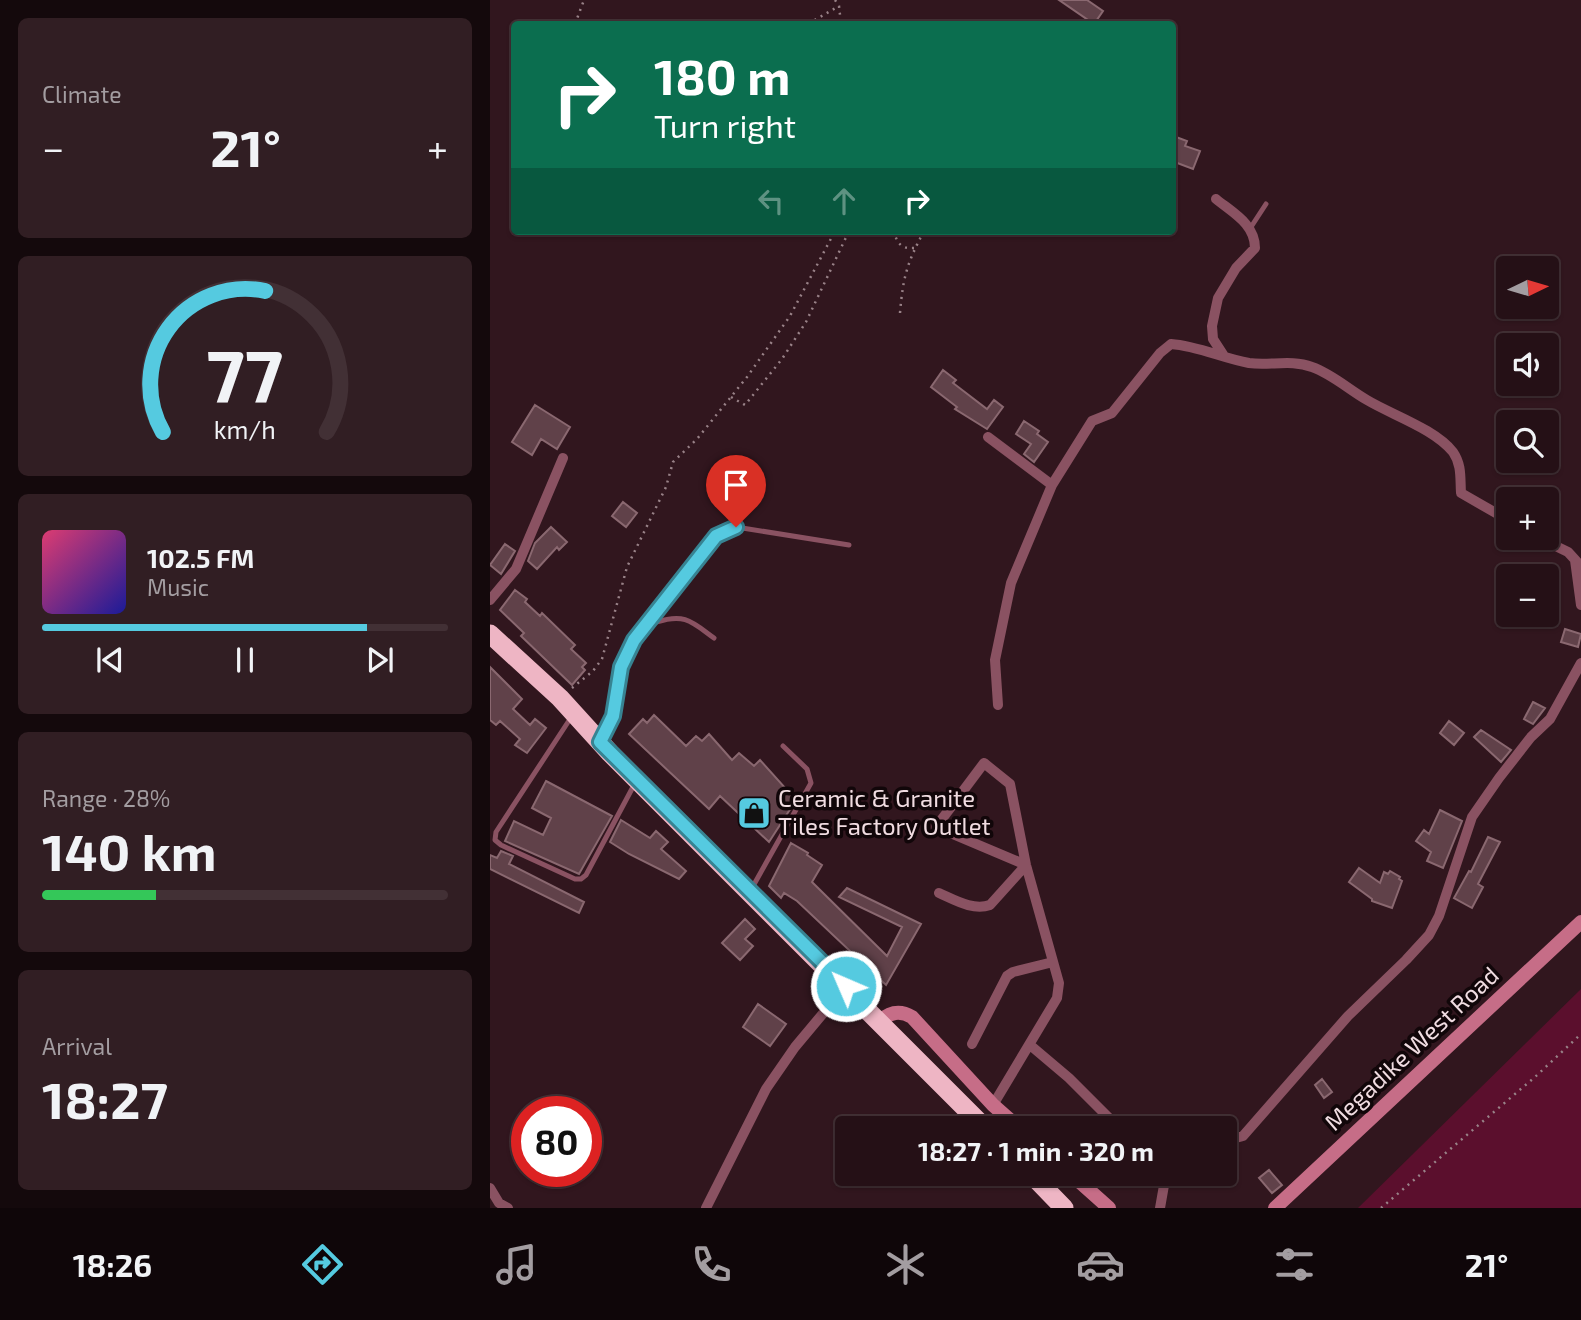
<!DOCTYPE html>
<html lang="en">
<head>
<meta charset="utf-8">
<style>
  body { margin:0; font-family:"Exo 2",sans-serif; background:#311e23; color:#f1f3f6; height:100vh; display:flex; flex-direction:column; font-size:26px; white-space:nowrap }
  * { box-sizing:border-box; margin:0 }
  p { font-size:23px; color:#a39da1 }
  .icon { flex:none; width:38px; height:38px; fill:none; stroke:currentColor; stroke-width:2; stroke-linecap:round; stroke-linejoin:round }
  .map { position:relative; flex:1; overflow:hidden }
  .details { display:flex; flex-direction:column; gap:18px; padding:18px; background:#14090c; width:490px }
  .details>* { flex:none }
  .top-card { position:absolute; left:21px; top:21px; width:665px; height:214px; border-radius:7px; box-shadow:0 2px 5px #0004,0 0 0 2px #423035; background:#0b6e4f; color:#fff; overflow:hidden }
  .needle { width:46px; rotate:85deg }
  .buttons { position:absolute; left:1006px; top:256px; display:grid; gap:14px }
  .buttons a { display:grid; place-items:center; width:63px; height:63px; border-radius:7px; background:#251016; box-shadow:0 2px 5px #0004,0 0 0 2px #423035; font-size:35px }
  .speed { position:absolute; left:21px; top:1096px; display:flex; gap:14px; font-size:35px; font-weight:700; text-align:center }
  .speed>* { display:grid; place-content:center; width:91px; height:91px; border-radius:50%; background:#251016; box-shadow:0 2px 5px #0004,0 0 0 2px #423035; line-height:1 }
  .speed .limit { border:10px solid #d22; background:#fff; color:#111 }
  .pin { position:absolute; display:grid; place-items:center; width:60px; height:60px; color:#fff; margin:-72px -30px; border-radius:50% 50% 50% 0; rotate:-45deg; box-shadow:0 0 7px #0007 }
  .pin .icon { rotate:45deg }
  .me { position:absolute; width:77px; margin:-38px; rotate:315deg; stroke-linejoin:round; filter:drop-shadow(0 0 5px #0008) }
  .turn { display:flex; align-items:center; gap:24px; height:147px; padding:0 28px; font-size:32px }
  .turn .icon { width:91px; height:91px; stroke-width:2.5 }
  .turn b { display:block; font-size:49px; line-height:60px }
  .lanes { display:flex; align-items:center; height:66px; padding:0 28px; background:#0003; justify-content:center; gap:35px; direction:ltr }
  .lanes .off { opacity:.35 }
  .big { font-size:52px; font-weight:700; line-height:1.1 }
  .details .widget { flex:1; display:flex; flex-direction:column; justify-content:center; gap:10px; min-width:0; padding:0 24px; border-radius:10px; background:#311e23 }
  .details .dial { align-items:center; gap:0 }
  .dial svg { height:182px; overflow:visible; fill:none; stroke:#423035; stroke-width:7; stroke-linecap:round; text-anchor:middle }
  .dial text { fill:#f1f3f6; stroke:none }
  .song { display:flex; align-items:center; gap:21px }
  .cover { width:84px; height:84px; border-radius:10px; background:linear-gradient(135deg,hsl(340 70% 55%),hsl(240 70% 35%)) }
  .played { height:7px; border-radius:4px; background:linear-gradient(90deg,#55cae0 80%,#423035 80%) }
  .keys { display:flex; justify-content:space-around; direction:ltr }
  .heat { display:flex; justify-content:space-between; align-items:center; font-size:38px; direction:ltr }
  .charge { height:10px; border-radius:5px; background:linear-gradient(90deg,#34c759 28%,#423035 0) }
  .trip { position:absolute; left:345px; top:1116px; width:402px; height:70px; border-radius:7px; background:#251016; box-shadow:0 2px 5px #0004,0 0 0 2px #423035; font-weight:700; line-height:70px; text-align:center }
  .tab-bar { display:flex; height:112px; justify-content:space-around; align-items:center; background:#0f0609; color:#a39da1 }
  .tab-bar .icon { width:49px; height:49px }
  .tab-bar .on { color:#55cae0 }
  .tab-bar b { font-size:32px; color:#f1f3f6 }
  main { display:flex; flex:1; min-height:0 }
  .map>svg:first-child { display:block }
  .water { fill:#5b0f2d }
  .building { fill:#604149; stroke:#8a6870; stroke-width:2 }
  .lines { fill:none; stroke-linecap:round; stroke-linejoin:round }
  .path { stroke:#998288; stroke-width:2.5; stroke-dasharray:2 5; stroke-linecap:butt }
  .lane { stroke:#8a5262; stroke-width:5 }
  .street { stroke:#8a5262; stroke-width:10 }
  .secondary { stroke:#c66d87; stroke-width:14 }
  .highway { stroke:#eeb5c4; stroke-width:19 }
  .route-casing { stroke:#378392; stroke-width:18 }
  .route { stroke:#55cae0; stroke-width:12 }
  .labels { text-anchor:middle; stroke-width:7; stroke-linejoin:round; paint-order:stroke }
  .poi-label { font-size:24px; fill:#f0dce1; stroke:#110609; text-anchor:start }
  .street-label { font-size:24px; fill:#f0dce1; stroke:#110609 }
</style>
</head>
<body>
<main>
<section class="details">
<div class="widget"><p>Climate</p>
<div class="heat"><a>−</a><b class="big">21°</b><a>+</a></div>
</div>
<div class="widget dial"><svg viewBox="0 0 100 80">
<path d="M14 69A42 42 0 1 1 86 69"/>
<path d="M14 69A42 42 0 0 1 59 7" stroke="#55cae0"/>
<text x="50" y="56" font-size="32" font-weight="700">77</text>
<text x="50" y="72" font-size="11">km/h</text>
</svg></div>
<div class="widget">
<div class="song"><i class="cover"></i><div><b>102.5 FM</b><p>Music</p></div></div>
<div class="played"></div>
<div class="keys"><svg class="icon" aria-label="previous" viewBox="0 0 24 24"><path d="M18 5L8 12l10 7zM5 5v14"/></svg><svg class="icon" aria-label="pause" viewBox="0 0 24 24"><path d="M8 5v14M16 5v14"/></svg><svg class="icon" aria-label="next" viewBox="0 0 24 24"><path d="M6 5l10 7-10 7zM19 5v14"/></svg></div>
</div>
<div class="widget"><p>Range · 28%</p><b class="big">140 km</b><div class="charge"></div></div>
<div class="widget"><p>Arrival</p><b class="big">18:27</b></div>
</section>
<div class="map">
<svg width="1091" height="1208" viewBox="0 0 1091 1208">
  <rect width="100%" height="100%" fill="#31161e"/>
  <!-- water -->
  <path class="water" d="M1091 989V1208H868Z"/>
  <!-- building -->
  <path class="building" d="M569 0H597L613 11 604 24Z
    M686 137 697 141 695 146 710 151 703 169 682 161V148Z
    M453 370 466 380 463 383 497 409 504 400 513 407 497 429 465 409 467 407 441 387Z
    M45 405 80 427 67 449 51 439 42 455 22 442Z
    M534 421 549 431 547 434 558 442 544 462 534 454 541 444 526 434Z
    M133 502 147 513 136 527 122 516Z
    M61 527 77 542 69 550 67 547 47 569 38 561 45 543Z
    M15 544 25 551 11 574 0 565Z
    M25 590 37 599 35 602 50 616 52 613 85 645 81 649 96 663 92 667 95 670 82 685 31 636 34 633 10 610Z
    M1075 629 1091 634 1088 647 1071 642Z
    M0 667 32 699 23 709 40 725 45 719 56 728 37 753 25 745 30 739 10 721 6 725 0 720Z
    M1043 702 1055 708 1043 724 1034 719Z
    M164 715 196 746 206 736 212 741 219 734 242 760 249 753 264 766 270 760 306 800 279 842 230 796 219 809 139 734 153 719 157 723Z
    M959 721 974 733 964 745 950 733Z
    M991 730 1021 750 1011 762 984 737Z
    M56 781 122 816 89 874 15 841 24 821 53 835 61 818 42 808Z
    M950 810 972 821 953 868 937 861 941 852 926 841 934 830 939 834Z
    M131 820 160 838 166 831 178 842 171 849 196 871 189 879 139 854 120 842Z
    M998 837 1010 842 988 884 993 887 982 908 964 898 979 871 981 872Z
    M301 843 318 853 317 855 332 865 322 882 397 956 412 927 349 897 357 888 431 924 396 985 307 901 294 893 291 898 279 886Z
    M11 851 23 856 19 864 94 902 89 913 0 869V855L7 858Z
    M869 868 890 883 894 872 898 874 900 871 910 877 909 879 912 881 902 908 882 901V899L859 882Z
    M255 919 265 929 255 939 263 946 250 960 232 943Z
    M268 1004 296 1024 280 1046 253 1027Z
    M832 1079 842 1092 834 1098 825 1085Z
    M779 1170 792 1185 782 1193 769 1178Z"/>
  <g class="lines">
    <!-- path -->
    <path class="path" d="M345 0 349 6 351 24
      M85 24 94 0
      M297 24 323 21 349 6
      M403 231C408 243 410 249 424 248
      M410 313C413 277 417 263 434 231
      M241 397 255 405 292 359 316 322 359 231
      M82 688 103 671 112 659 137 567 176 487 183 462 207 439 257 377 300 316 345 231
      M891 1208 1045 1077 1091 1034"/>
    <!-- lane -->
    <path class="lane" d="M761 227 776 204
      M155 626 231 532 246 527 359 545
      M82 716 6 832 5 840 11 845 85 879H91L96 875 144 785
      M111 739C115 731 121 723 123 714 132 682 129 635 167 622 195 613 202 622 224 638
      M262 888 321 783 317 769 293 746"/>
    <!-- street -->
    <path class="street" d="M726 199C743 213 765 224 765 248L746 268 728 298 722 326 723 339 734 356
      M498 437 562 485
      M1047 537 1078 552 1091 566
      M1085 560 1091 605
      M0 600 26 569 73 458
      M508 705 505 660 521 583 562 485 602 421 622 413 670 353 681 344C708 346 732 358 759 363 780 366 801 359 822 367 842 374 858 389 877 400 902 415 945 429 963 452 972 465 970 478 971 493L1018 520
      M449 893C465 900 483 911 500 905L536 865 446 827 494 763 520 784 536 865 569 983 567 998 503 1105
      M482 1044 517 976 523 972 563 962
      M540 1045 579 1078 630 1129
      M735 1141 753 1136 858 1016 916 960 939 935 949 916 982 817 1009 778 1041 737 1060 719 1091 663
      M0 1188 9 1203 18 1208
      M216 1208 276 1089 305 1047 356 986
      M670 1208 676 1174"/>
    <!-- secondary -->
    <path class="secondary" d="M390 1021C400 1012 410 1010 422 1017L503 1105 530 1129
      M581 1174 619 1208
      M785 1208 1091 922"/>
    <!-- highway -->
    <path class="highway" d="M0 634 70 698 120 753 496 1129
      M541 1174 574 1208"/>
  </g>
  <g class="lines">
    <defs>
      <path id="route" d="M246 527 226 536 144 640 131 667 123 716 110 742 356 986"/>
    </defs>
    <!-- route casing -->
    <use href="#route" class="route-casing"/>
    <!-- route -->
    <use href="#route" class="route"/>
  </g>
  <!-- icons -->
  <defs>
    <symbol id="shop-square" viewBox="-11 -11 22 22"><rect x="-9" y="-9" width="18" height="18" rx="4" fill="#55cae0" stroke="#110609"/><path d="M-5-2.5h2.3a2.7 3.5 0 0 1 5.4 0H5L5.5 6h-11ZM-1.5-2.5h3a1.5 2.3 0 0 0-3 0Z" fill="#111"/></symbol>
  </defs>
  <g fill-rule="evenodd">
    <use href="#shop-square" x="245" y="794" width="38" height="38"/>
  </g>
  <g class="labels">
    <!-- poi labels -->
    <g class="poi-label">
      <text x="288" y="807">Ceramic &amp; Granite<tspan x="288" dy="28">Tiles Factory Outlet</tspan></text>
    </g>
    <!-- street labels -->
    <g class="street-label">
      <text transform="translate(922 1049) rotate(-43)" y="8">Megadike West Road</text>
    </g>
  </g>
</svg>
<div class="buttons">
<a><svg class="needle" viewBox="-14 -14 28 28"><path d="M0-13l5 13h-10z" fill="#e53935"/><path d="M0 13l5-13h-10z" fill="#a39da1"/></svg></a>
<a><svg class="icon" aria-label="sound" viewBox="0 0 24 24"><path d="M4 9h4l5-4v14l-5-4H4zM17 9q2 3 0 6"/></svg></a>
<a><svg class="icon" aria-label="search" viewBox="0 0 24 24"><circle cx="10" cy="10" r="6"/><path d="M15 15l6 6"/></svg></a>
<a>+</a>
<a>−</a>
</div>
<div class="speed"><div class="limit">80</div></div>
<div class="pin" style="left:246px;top:527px;background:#d93025"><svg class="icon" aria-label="arrive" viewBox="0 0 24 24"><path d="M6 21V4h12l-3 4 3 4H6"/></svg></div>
<svg class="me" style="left:356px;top:986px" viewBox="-20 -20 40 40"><circle r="17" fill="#55cae0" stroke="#fff" stroke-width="3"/><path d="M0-11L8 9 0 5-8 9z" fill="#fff"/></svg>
<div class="trip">18:27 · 1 min · 320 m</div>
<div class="top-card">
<div class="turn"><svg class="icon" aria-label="right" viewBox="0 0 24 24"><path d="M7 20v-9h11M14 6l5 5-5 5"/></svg><div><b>180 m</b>Turn right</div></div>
<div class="lanes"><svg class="icon off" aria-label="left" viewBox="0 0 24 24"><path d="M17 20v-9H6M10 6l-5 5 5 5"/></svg><svg class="icon off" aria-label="ahead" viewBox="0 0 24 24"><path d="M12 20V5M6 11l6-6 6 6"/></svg><svg class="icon" aria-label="right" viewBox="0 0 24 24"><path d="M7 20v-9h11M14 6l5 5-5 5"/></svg></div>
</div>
</div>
</main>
<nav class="tab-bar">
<b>18:26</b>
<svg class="icon on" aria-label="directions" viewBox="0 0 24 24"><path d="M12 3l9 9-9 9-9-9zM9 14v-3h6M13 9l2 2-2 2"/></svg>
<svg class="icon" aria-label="music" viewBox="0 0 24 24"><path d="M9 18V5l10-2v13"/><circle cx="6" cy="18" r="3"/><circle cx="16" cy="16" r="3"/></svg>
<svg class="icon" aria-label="phone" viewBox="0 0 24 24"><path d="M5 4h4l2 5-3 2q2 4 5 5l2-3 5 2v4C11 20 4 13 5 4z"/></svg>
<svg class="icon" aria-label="climate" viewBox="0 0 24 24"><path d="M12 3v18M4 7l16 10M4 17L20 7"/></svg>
<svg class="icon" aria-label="car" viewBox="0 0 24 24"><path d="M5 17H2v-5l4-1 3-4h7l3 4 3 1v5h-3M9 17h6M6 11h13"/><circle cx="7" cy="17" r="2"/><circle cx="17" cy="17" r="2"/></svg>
<svg class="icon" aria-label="filters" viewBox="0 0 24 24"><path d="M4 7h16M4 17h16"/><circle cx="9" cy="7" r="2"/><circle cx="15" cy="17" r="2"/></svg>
<b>21°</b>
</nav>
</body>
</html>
